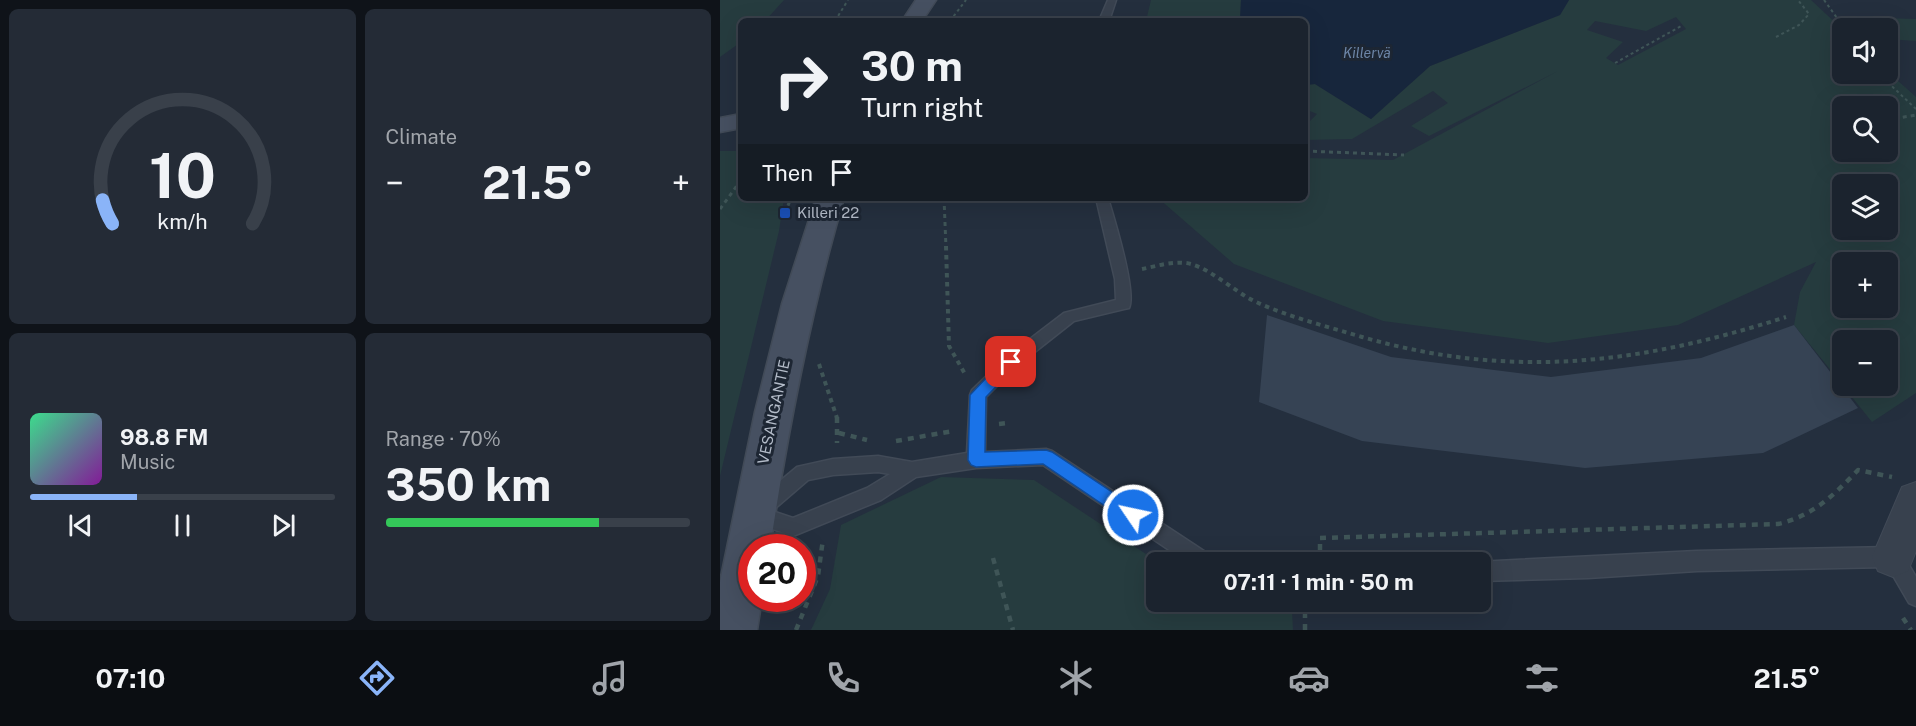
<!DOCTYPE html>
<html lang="en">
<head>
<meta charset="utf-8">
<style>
  body { margin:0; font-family:"Public Sans",sans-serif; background:#242b36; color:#f1f3f6; height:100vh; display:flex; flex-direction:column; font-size:22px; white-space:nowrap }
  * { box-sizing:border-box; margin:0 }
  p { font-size:20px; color:#a0a4aa }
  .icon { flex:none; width:33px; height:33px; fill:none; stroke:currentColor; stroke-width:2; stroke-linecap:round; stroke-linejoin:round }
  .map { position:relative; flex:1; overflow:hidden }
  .panel { display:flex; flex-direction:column; gap:9px; padding:9px; background:#0f1319; width:720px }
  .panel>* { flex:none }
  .banner { position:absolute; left:18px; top:18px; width:570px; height:183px; border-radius:9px; box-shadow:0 6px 24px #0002,0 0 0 2px #39404a; background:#1b232e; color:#f1f3f6; overflow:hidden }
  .controls { position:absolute; left:1112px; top:18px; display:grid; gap:12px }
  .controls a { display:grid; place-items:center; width:66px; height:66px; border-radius:9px; background:#1b232e; box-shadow:0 6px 24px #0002,0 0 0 2px #39404a; font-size:30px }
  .speed { position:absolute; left:18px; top:534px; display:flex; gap:12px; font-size:30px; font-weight:700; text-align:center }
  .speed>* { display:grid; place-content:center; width:78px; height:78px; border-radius:50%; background:#1b232e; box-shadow:0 6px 24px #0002,0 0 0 2px #39404a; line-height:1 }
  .speed .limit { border:9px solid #d22; background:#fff; color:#111 }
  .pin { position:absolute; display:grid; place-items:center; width:51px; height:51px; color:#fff; margin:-26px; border-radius:12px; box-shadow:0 3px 9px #0006 }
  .me { position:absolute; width:66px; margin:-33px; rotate:304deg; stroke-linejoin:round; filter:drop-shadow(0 0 4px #0008) }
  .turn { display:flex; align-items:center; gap:21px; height:126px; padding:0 24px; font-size:27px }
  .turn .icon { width:78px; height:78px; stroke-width:2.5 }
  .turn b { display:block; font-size:42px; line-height:51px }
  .then { display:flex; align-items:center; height:57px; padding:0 24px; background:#0003; gap:12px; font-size:22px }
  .big { font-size:45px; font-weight:700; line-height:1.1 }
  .panel .card { flex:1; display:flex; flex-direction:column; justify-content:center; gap:9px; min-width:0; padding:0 21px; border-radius:9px; background:#242b36 }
  .panel .dial { align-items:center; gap:0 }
  .dial svg { height:156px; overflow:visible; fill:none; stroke:#39404a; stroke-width:7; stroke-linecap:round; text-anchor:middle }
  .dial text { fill:#f1f3f6; stroke:none }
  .song { display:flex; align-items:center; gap:18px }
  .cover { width:72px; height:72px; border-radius:9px; background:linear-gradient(135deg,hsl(150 70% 55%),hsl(290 70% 35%)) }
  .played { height:6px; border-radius:3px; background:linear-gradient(90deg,#8ab4f8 35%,#39404a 35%) }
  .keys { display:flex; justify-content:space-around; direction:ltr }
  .heat { display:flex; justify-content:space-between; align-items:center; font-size:33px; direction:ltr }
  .charge { height:9px; border-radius:4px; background:linear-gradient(90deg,#34c759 70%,#39404a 0) }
  .panel .tiles { flex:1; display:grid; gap:9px; grid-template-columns:repeat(2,1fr) }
  .trip { position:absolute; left:426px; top:552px; width:345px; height:60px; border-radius:9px; background:#1b232e; box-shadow:0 6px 24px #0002,0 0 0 2px #39404a; font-weight:700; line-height:60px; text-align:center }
  .tabs { display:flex; height:96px; justify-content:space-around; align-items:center; background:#0b0e12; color:#a0a4aa }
  .tabs .icon { width:42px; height:42px }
  .tabs .current { color:#8ab4f8 }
  .tabs b { font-size:27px; color:#f1f3f6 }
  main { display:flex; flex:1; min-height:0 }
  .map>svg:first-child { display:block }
  .green { fill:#263c3f; fill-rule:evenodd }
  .water { fill:#17263c }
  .building { fill:#364354 }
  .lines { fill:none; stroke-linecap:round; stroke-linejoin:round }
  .lane-casing { stroke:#414a57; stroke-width:3 }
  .street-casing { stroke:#414a57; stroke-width:2 }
  .secondary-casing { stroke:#414a57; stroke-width:3 }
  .path-far3 { stroke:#3f5557; stroke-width:2; stroke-dasharray:3 3; stroke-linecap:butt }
  .path-far2 { stroke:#3f5557; stroke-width:3; stroke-dasharray:4 4; stroke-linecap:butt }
  .path-far1 { stroke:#3f5557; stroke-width:4; stroke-dasharray:4.5 4.5; stroke-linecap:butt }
  .path { stroke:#3f5557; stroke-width:4.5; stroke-dasharray:6 6; stroke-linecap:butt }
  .lane { fill:#38414e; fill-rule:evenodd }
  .street { fill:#38414e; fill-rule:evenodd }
  .secondary { fill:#465061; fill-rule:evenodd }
  .route { fill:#1a73e8; stroke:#114b97; stroke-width:1.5 }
  .transit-dot { fill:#1a4fb4; stroke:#1d2633; stroke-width:2 }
  .labels { text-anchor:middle; stroke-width:6; stroke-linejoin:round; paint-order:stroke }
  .far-water-label { font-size:14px; font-style:italic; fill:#6d86a8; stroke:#1d2633 }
  .poi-label { font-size:15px; fill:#b4bcc9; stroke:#1d2633; text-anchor:start }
  .street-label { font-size:15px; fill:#b4bcc9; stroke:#1d2633 }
</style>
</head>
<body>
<main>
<section class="panel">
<div class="tiles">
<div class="card dial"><svg viewBox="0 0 100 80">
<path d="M14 69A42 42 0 1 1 86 69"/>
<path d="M14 69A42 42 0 0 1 9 57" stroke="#8ab4f8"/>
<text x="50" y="56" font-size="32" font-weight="700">10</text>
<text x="50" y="72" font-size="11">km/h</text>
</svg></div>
<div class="card"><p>Climate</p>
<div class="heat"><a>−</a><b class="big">21.5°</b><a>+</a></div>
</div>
<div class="card">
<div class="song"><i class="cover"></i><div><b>98.8 FM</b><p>Music</p></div></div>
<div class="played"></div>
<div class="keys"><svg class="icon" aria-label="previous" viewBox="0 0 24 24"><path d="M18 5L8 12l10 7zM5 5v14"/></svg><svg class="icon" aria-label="pause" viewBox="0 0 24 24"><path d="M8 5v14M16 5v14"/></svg><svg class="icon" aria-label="next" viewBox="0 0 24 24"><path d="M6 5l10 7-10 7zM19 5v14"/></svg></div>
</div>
<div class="card"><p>Range · 70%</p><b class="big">350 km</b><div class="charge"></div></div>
</div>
</section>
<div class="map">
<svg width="1196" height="630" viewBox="0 0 1196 630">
  <rect width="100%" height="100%" fill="#242f3e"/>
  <!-- green -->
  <path class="green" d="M0 0H64L45 21H21V42L0 57Z
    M431 0H521L520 21H426Z
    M849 0H1091L1122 29V74H1167V71L1196 97V393L1152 422 1123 386H1167V340H1122V384L1074 325 1080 292 1096 262 958 325 828 343 663 321 514 264 438 198H585V158L673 160 838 71 709 136 691 126 728 103 713 91 632 139 585 140V126L597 114 585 109V85L595 84 651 119 710 66 840 15ZM956 17 966 29 898 65 886 58 903 42 867 30 875 21 926 31ZM1122 106H1167V152H1122ZM1122 184H1167V230H1122ZM1122 262H1167V308H1122Z
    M1162 18 1196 19V41L1167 39V28H1140L1130 23 1133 19Z
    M0 151H21V198H64L59 231 0 476Z
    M221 477 314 480 438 562 436 602H497L505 607 572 611 573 630H91L110 589 121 525Z"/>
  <!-- water -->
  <path class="water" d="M521 0H849L840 15 710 66 651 119 595 84 585 85V21H520Z"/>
  <!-- building -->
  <path class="building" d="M547 315 671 357 831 377 981 358 1074 325 1138 408 1043 453 865 468 642 441 539 402Z"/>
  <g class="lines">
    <defs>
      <path id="lane" d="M388 0H396L389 21H379Z
        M376 198H388C394 218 417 292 409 308L404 309 354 321 297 366 266 397 265 452 326 449 332 451 490 555 493 562H467L323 465 256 468 196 477 161 500 73 536 29 521 27 515 29 509 35 507 37 500 77 467 113 459 158 456 192 462 247 453 250 395 252 390 285 358 344 313 396 300 395 279ZM158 472 170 474 147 488 73 518 52 511 88 480 113 475Z
        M1173 547 1180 550 1196 577V606L1189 603 1168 567 977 571 868 578 760 581V562H756L977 551Z"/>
      <path id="street" d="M1196 482V551L1188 571 1173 577 1158 571 1152 557 1182 487Z"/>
      <path id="secondary" d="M196 0H216L202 21H182Z
        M21 114V128L0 132V118Z
        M96 198H124C90 313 68 429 50 548H32V598H42L37 630H0V582L35 412 62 304Z"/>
    </defs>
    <!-- lane casing -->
    <use href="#lane" class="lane-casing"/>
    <!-- street casing -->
    <use href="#street" class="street-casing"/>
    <!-- secondary casing -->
    <use href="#secondary" class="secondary-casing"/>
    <!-- path-far3 -->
    <path class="path-far3" d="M1104 0 1120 22 1112 28 1122 38
      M115 21 128 0
      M230 21 246 0
      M1056 37 1079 25 1089 14 1078 0
      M895 63 963 25
      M1159 74 1196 109"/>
    <!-- path-far2 -->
    <path class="path-far2" d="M1167 120 1196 115
      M585 151 684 155
      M224 198 226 248
      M0 209 21 180
      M65 213 71 198"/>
    <!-- path-far1 -->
    <path class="path-far1" d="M226 246 229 346 245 374
      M422 269C437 266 456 260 471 264 492 270 514 291 534 301 568 317 606 326 642 337 792 380 920 364 1066 317
      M99 364 117 418"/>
    <!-- path -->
    <path class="path" d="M117 417V443
      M279 424 288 423
      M119 433 147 440
      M176 441 233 431
      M273 558 293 630
      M600 562V538L1058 524C1093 516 1114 495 1138 470L1172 477
      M1183 618 1191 630
      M76 630 98 576 103 539
      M585 630V604L626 602"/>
    <!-- lane -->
    <use href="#lane" class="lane"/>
    <!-- street -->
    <use href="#street" class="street"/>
    <!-- secondary -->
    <use href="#secondary" class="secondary"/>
  </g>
  <!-- route -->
  <path class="route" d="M291 356 296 358 298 362 296 366 266 397 265 452 326 450 332 452 419 510 422 515 419 521 413 523 407 521 323 464 256 467 251 465 248 460 250 395 285 358Z"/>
  <!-- markers -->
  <rect class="transit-dot" x="59" y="207" width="12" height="12" rx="3"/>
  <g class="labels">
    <!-- far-water labels -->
    <g class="far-water-label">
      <text x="647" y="58">Killervä</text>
    </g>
    <!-- poi labels -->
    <g class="poi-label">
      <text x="77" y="218">Killeri 22</text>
    </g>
    <!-- street labels -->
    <g class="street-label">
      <text transform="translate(54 412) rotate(-78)" y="5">VESANGANTIE</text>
    </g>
  </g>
</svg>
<div class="controls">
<a><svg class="icon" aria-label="sound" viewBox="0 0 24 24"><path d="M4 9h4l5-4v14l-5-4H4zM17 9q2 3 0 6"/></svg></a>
<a><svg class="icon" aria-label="search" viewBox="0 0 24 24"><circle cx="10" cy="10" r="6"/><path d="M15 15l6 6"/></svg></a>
<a><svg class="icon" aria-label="layers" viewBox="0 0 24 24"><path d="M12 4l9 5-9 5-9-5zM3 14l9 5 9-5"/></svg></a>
<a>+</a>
<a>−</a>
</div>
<div class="speed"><div class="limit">20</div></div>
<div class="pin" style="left:291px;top:362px;background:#d93025"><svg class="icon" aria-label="arrive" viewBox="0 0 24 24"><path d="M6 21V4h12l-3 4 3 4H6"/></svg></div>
<svg class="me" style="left:413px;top:515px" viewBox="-20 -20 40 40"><circle r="17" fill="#1a73e8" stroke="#fff" stroke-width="3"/><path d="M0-11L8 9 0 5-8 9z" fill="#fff"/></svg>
<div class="trip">07:11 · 1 min · 50 m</div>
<div class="banner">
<div class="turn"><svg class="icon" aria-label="right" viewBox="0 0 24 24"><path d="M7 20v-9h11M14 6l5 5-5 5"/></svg><div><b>30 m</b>Turn right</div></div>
<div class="then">Then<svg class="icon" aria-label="arrive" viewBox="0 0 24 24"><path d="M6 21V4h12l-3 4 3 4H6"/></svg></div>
</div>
</div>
</main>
<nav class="tabs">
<b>07:10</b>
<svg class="icon current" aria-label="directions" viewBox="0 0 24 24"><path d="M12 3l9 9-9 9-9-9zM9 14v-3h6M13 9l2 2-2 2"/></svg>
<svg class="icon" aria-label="music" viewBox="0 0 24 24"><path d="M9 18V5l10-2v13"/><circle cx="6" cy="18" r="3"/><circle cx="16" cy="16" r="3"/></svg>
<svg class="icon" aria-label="phone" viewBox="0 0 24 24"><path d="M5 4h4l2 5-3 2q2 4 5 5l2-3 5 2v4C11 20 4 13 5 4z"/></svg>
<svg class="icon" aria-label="climate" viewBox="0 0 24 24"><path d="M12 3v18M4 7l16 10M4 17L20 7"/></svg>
<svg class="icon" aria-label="car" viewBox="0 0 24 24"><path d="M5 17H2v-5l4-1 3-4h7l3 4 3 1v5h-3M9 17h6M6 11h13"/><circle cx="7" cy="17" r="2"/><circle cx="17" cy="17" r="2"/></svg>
<svg class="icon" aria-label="filters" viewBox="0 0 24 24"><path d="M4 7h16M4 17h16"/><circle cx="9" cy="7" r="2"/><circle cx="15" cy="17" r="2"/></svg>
<b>21.5°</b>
</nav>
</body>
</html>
